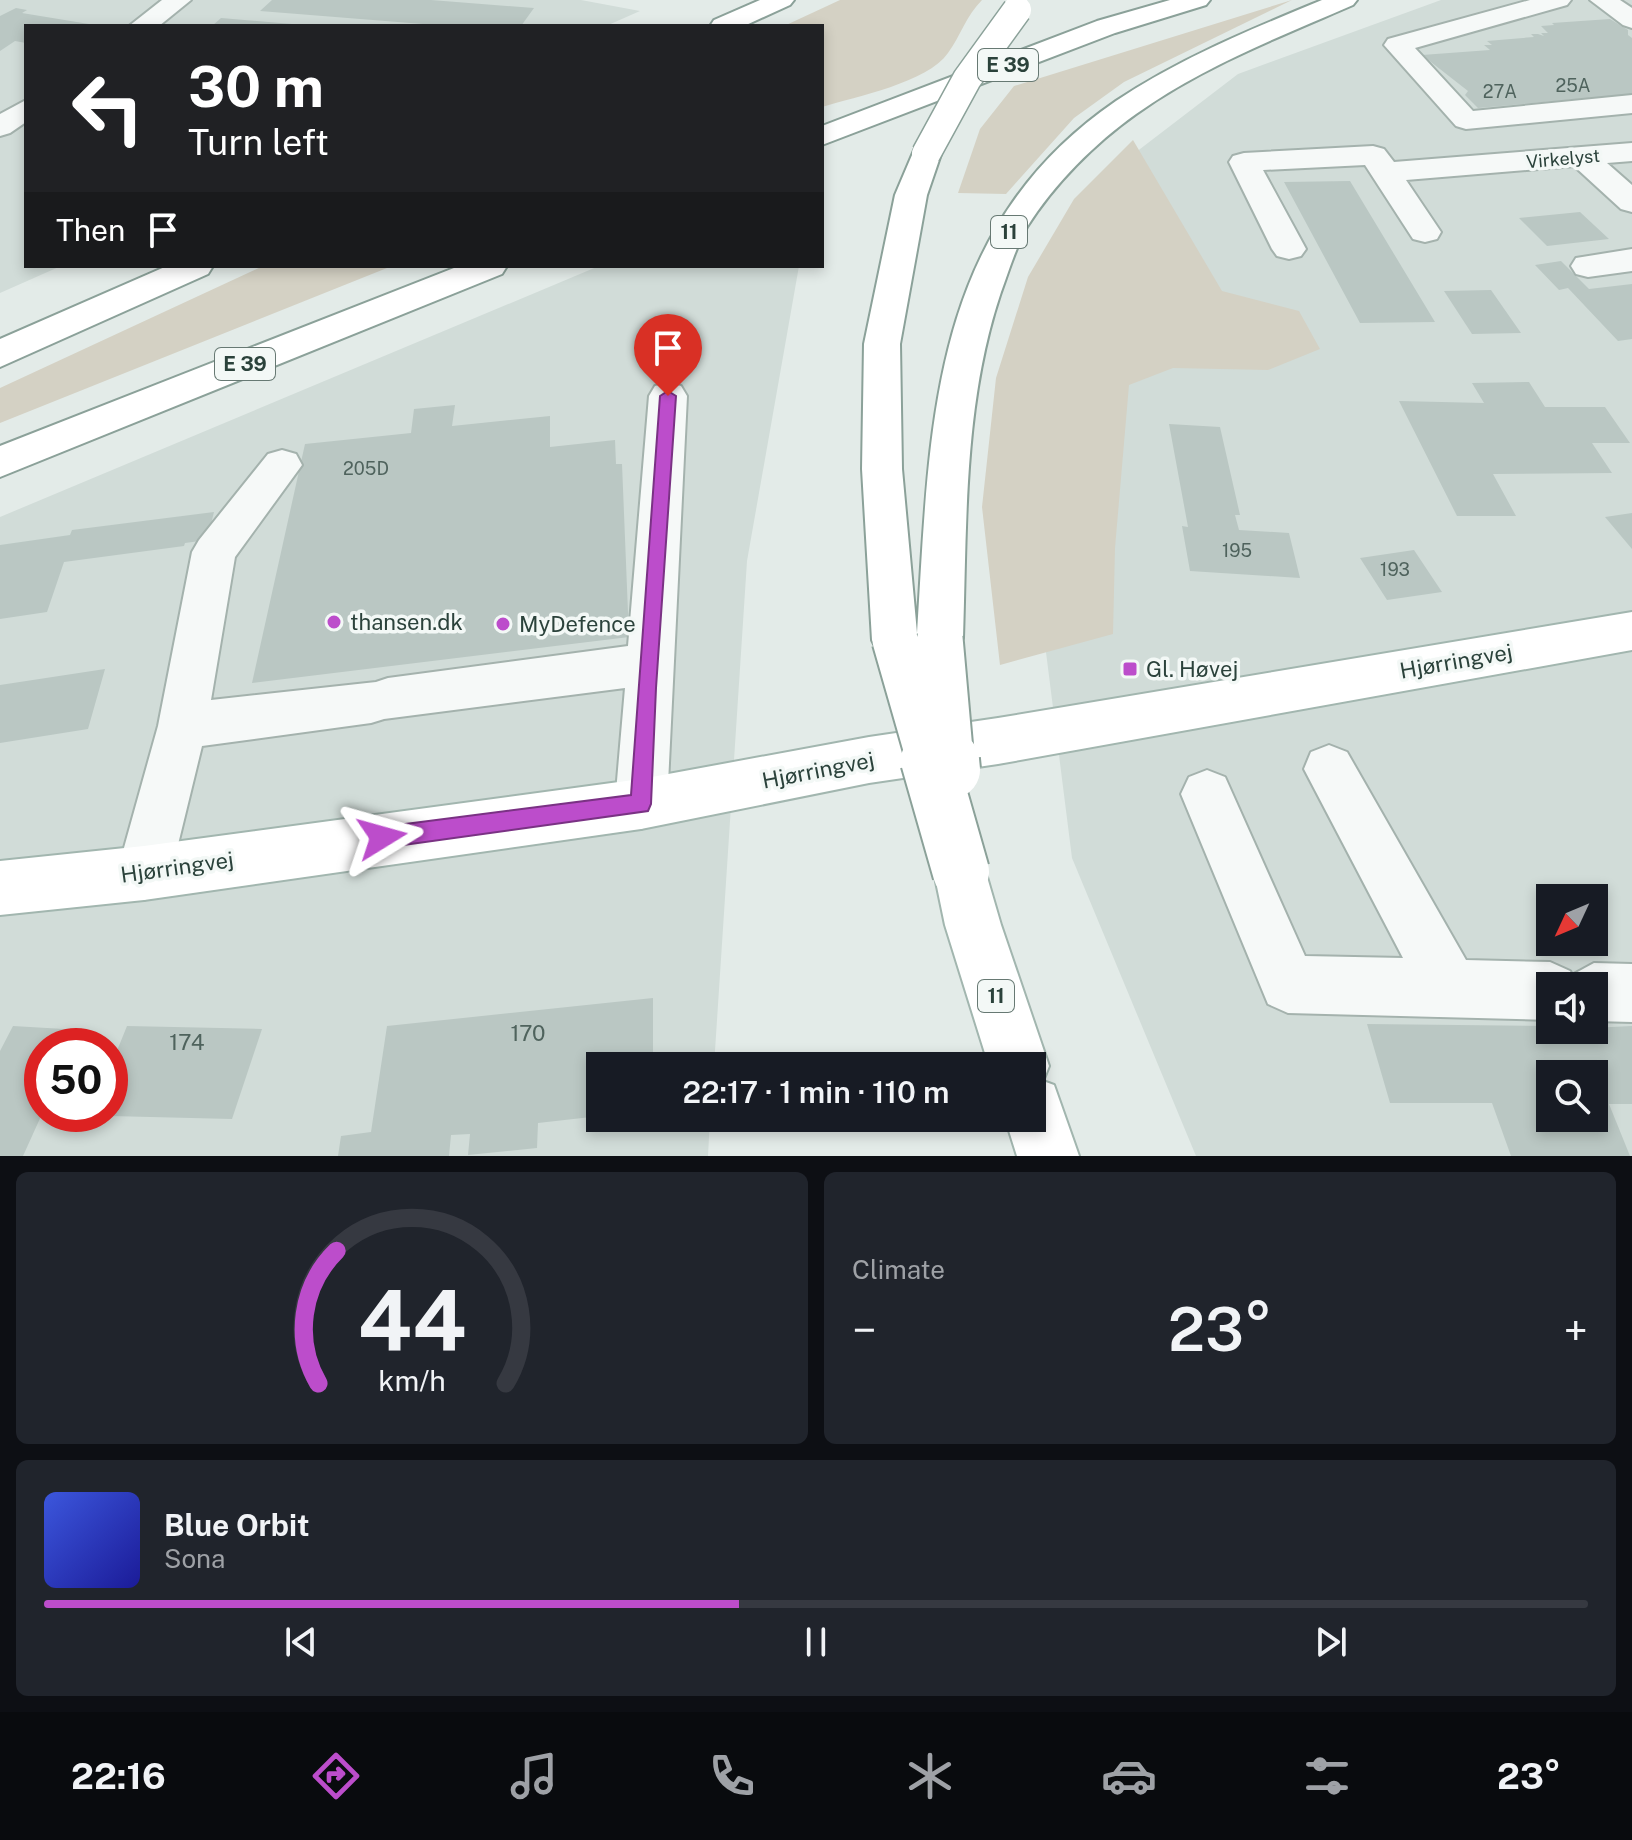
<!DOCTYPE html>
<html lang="en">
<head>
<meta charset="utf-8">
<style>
  body { margin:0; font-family:"Public Sans",sans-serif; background:#20242c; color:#f1f3f6; height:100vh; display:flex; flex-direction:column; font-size:30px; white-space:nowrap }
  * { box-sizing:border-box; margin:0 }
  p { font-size:26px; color:#9ea1a6 }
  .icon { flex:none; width:44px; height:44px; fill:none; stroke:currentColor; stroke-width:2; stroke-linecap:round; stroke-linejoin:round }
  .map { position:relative; height:1156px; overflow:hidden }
  .side { display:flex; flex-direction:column; gap:16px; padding:16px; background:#0d0f14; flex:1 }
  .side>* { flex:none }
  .banner { position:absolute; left:24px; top:24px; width:800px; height:244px; border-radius:0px; box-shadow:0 4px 12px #0003; background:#202124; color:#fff; overflow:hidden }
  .needle { width:52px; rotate:226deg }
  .tools { position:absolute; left:1536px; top:884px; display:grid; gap:16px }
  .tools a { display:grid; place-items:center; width:72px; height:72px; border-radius:0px; background:#171b24; box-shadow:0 4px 12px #0003; font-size:40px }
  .speed { position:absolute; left:24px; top:1028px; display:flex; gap:16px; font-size:40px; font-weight:700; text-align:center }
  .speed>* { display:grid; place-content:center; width:104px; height:104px; border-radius:50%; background:#171b24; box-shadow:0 4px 12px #0003; line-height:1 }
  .speed .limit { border:12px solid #d22; background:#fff; color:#111 }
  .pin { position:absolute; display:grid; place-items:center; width:68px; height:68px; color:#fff; margin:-82px -34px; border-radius:50% 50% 50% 0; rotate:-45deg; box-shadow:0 0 8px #0007 }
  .pin .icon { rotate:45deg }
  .me { position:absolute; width:88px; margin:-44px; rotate:82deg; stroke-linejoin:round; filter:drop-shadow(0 0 6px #0008) }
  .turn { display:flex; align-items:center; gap:28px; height:168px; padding:0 32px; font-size:36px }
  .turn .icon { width:104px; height:104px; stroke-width:2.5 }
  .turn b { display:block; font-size:56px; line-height:68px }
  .then { display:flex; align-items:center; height:76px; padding:0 32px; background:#0003; gap:16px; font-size:30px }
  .big { font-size:60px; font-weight:600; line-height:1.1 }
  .side .widget { flex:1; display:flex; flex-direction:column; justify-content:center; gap:12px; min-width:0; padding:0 28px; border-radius:12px; background:#20242c }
  .side .dial { align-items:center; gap:0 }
  .dial svg { height:208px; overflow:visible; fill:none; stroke:#363941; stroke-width:7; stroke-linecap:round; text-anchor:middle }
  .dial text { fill:#f1f3f6; stroke:none }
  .song { display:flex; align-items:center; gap:24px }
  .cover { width:96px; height:96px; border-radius:12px; background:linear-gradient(135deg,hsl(230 70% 55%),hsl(240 70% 35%)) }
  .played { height:8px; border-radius:4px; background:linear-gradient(90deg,#bc4dcb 45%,#363941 45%) }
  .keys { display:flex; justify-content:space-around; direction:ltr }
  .heat { display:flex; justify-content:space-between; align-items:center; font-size:44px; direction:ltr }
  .side .tiles { flex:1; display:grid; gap:16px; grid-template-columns:1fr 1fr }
  .widget:last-child { grid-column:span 2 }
  .trip { position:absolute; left:586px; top:1052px; width:460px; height:80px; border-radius:0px; background:#171b24; box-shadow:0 4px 12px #0003; font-weight:600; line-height:80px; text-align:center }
  .tabs { display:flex; height:128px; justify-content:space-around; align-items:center; background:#090b0e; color:#9ea1a6 }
  .tabs .icon { width:56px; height:56px }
  .tabs .selected { color:#bc4dcb }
  .tabs b { font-size:36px; color:#f1f3f6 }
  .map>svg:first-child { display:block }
  .built { fill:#d1dcd8; fill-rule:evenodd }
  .green { fill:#d4d1c4 }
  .building { fill:#bac7c3; fill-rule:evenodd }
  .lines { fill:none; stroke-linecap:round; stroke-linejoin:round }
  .minor-casing { stroke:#a4b2ad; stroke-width:4 }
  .major-casing { stroke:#a2b6af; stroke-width:4 }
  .highway-casing { stroke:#8ba199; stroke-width:4 }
  .minor { fill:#f6f9f8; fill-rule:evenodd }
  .major { fill:#fff; fill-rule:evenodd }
  .highway { fill:#fff; fill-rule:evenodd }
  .highway-bridge-far2-casing { stroke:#8ba199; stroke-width:31; stroke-linecap:butt }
  .highway-bridge-far1-casing { stroke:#8ba199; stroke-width:49; stroke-linecap:butt }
  .highway-bridge-casing { stroke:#8ba199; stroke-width:60; stroke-linecap:butt }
  .highway-bridge-far2 { stroke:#fff; stroke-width:28 }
  .highway-bridge-far1 { stroke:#fff; stroke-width:45 }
  .highway-bridge { stroke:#fff; stroke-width:56 }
  .route { fill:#bc4dcb; stroke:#7a3284; stroke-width:2 }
  .poi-dot { fill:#bc4dcb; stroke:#f3f8f6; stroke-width:3 }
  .labels { text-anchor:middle; stroke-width:7; stroke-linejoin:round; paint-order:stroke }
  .number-label { font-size:18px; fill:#4f635d }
  .far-street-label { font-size:18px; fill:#2b423b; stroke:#f3f8f6 }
  .shield { fill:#f3f8f6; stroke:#677973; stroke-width:2 }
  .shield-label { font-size:20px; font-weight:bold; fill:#2b423b }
  .poi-label { font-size:22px; fill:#2b423b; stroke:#f3f8f6; text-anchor:start }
  .street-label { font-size:22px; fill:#2b423b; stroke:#f3f8f6 }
  .near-number-label { font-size:22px; fill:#4f635d }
</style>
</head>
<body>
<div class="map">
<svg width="1632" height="1156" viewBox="0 0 1632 1156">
  <rect width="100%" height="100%" fill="#e3ebe8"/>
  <!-- built -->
  <path class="built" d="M0 0H581L640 11 606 26H26V266H61L0 293Z
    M1441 0H1632V1156H1196L1072 858 1036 573 1127 159 1238 74ZM1550 898H1594V942H1550ZM1550 986H1594V1030H1550ZM1550 1074H1594V1118H1550Z
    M599 266H799L747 561 714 1066H600V1118H710L708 1156H0V517ZM42 1046H110V1114H42Z"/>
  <!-- green -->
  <path class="green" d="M840 0H982C966 16 961 35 948 53 927 83 857 96 822 107V26H784Z
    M1292 0 1124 82 1074 118 1006 194 958 193 980 129 1014 86Z
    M1133 140 1222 291 1299 311 1320 349 1268 370 1173 368 1129 385 1115 548 1113 634 1000 665 982 507 996 378 1028 277 1074 199Z
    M263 266H392L0 423V388Z"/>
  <!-- building -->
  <path class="building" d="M272 0H431L534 8 521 26H448L260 11Z
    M16 8 27 10 22 13 101 26H26V43L15 41 0 51V16Z
    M221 18 292 24V26H212Z
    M1610 19 1628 30V35L1632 38V94L1478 108 1465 95 1468 91 1422 55 1490 50 1484 45H1492L1487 41 1534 37 1531 34H1538L1544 36 1541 33H1548L1541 26 1554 25 1552 23Z
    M1350 181 1435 322 1360 323 1284 182Z
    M1580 212 1609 239 1547 246 1519 218Z
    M1561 261 1589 289 1632 284V339L1618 341 1568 288 1559 290 1535 265Z
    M1491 290 1521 333 1472 334 1444 291Z
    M1529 382 1545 407H1605L1630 443H1592L1612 473 1493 474 1516 516H1457L1399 401 1484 403 1472 383Z
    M455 405 452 426 550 416V447L615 440 616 464H622L629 637 252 683 305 444 411 433 414 409Z
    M1169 424 1220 427 1240 515H1235L1239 530 1289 533 1300 578 1190 571 1182 526 1188 527Z
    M214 512 207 540 185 543 184 546 64 562 47 612 0 619V545L70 535 72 530Z
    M1632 513V549L1605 517Z
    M1414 550 1442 592 1387 600 1360 558Z
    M105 669 88 729 0 743V685Z
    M653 998V1066H600V1116L538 1123 537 1148 468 1155 470 1134 451 1135 449 1156H338L341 1136 371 1132 387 1026Z
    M1367 1024 1550 1026V1030L1632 1026V1104H1609L1630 1156H1511L1492 1103H1390ZM1550 1074H1594V1118H1550Z
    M13 1026 81 1030 74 1046H42V1114L23 1156H0V1051Z
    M127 1026 262 1029 232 1119 110 1116V1068Z"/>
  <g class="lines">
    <defs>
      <path id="minor" d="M162 0H191L159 26H129Z
        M1530 0H1571L1567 5 1415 48 1473 111 1632 95V113L1466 129 1456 126 1384 45 1388 39Z
        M1590 0H1620L1632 8V28L1623 25Z
        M26 100V122L10 133 0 136V114Z
        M1632 143V161L1607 163 1632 185V212L1621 209 1574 166 1406 180 1441 232 1437 239 1425 242 1413 239 1365 165 1263 170 1306 249 1301 256 1289 259 1277 256 1272 249 1229 162 1233 156 1244 153 1373 146 1384 149 1394 162Z
        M1632 249V271L1588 277 1576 274 1571 266 1576 258Z
        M668 383 681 386 687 396 667 804 659 821 641 829 623 821 615 804 625 688 384 719 371 723 202 746 171 873 163 892 144 900 125 892 117 873 158 726 192 552 199 540 268 454 282 450 296 454 302 465 235 557 211 700 376 682 388 678 628 646 649 396 655 386Z
        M1329 745 1347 752 1466 960 1550 962 1570 971 1572 975 1594 963 1632 964V1022L1594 1021V986H1550V1020L1288 1013 1268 1004 1181 794 1189 777 1207 770 1225 777 1305 956 1403 958 1304 769 1311 752Z"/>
      <path id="major" d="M1632 612V650L998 764 869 783 641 829 144 900 0 915V861L144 846 641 779 869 737 998 718Z
        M961 845 980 853 1001 925 1049 1066 1043 1081 1054 1085 1079 1156H1017L1005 1118H1032V1066H989L945 925 934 872 942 853Z"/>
      <path id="highway" d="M760 0H794L790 5 744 26H710L714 20Z
        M1170 0H1210L1206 5 1115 33 822 145V126L1097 21Z
        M1322 0H1357L1353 5C1279 37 1202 67 1136 114 1095 143 1054 184 1027 227 1018 243 1012 261 1006 278 963 393 967 517 963 638L956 652 940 658 924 652 918 640 911 654 895 660 879 654 872 640 862 469 864 344 895 195 915 148 926 145 937 148 941 154 927 195 900 344 902 469 917 633C930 429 928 230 1116 101 1180 58 1252 29 1322 0Z
        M167 266H213L208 274 0 367V339Z
        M459 266H507L502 274 0 477V446Z"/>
    </defs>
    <!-- minor casing -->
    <use href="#minor" class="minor-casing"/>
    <!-- major casing -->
    <use href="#major" class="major-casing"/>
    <!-- highway casing -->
    <use href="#highway" class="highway-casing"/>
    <!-- minor -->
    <use href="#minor" class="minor"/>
    <!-- major -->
    <use href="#major" class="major"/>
    <!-- highway -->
    <use href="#highway" class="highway"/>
    <defs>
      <path id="highway-bridge-far2" d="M926 154 967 79 1017 10"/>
      <path id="highway-bridge-far1" d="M940 638 951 762
        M895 640 930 762"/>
      <path id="highway-bridge" d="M929 760 961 872
        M951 760 952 770"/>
    </defs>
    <!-- highway-bridge-far2 casing -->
    <use href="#highway-bridge-far2" class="highway-bridge-far2-casing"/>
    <!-- highway-bridge-far1 casing -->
    <use href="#highway-bridge-far1" class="highway-bridge-far1-casing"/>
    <!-- highway-bridge casing -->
    <use href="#highway-bridge" class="highway-bridge-casing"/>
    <!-- highway-bridge-far2 -->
    <use href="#highway-bridge-far2" class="highway-bridge-far2"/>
    <!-- highway-bridge-far1 -->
    <use href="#highway-bridge-far1" class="highway-bridge-far1"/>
    <!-- highway-bridge -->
    <use href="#highway-bridge" class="highway-bridge"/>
  </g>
  <!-- route -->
  <path class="route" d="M668 391 676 396 656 688 651 804 648 811 382 848 374 845 371 837 374 830 382 827 631 795 660 396Z"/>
  <!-- markers -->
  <g class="poi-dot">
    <circle cx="334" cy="622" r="8"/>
    <circle cx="503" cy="624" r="8"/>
    <rect x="1122" y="661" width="16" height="16" rx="4"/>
  </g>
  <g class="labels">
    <!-- number labels -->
    <g class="number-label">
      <text x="1573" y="92">25A</text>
      <text x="1500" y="98">27A</text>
      <text x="366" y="475">205D</text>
      <text x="1237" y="557">195</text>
      <text x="1395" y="576">193</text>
    </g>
    <!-- far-street labels -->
    <g class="far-street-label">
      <text transform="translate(1563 159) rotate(-5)" y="6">Virkelyst</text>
    </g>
    <!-- shield labels -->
    <g class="shield">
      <rect x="978" y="49" width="60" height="32" rx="6"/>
      <rect x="991" y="216" width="36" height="32" rx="6"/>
      <rect x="215" y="348" width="60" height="32" rx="6"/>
      <rect x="978" y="980" width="36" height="32" rx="6"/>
    </g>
    <g class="shield-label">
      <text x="1008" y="72">E 39</text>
      <text x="1009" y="239">11</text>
      <text x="245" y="371">E 39</text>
      <text x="996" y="1003">11</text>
    </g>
    <!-- poi labels -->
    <g class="poi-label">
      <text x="350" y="630">thansen.dk</text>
      <text x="519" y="632">MyDefence</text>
      <text x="1146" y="677">Gl. Høvej</text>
    </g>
    <!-- street labels -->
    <g class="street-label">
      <text transform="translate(1456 661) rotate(-10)" y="8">Hjørringvej</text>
      <text transform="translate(818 770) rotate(-11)" y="8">Hjørringvej</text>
      <text transform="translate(177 867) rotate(-8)" y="8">Hjørringvej</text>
    </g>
    <!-- near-number labels -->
    <g class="near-number-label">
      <text x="528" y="1041">170</text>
      <text x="187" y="1050">174</text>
    </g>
  </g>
</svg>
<div class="tools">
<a><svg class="needle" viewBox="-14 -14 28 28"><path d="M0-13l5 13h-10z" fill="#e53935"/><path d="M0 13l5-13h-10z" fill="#9ea1a6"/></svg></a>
<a><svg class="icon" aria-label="sound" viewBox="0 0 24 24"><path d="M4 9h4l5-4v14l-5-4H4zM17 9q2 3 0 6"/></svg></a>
<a><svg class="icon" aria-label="search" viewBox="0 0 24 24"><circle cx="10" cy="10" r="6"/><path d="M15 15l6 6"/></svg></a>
</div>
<div class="speed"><div class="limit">50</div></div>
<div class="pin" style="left:668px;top:396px;background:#d93025"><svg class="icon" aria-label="arrive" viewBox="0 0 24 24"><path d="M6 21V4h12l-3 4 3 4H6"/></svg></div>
<svg class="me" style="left:382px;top:837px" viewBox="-20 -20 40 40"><path d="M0-17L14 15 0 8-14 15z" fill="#bc4dcb" stroke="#fff" stroke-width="4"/></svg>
<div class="trip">22:17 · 1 min · 110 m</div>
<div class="banner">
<div class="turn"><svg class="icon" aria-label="left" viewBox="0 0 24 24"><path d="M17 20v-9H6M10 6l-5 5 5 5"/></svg><div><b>30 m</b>Turn left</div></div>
<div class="then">Then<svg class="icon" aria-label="arrive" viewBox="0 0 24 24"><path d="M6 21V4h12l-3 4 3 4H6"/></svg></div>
</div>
</div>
<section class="side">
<div class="tiles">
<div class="widget dial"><svg viewBox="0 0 100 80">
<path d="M14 69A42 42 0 1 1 86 69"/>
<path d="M14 69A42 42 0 0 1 21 18" stroke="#bc4dcb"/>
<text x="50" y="56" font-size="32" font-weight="700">44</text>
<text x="50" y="72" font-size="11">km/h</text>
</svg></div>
<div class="widget"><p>Climate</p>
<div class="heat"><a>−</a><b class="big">23°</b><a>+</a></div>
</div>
<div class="widget">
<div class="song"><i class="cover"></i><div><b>Blue Orbit</b><p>Sona</p></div></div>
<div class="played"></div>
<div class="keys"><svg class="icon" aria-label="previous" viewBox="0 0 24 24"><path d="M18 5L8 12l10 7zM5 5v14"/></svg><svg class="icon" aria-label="pause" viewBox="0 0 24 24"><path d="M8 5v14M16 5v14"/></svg><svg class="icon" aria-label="next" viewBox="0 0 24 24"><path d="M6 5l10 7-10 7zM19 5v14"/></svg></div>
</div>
</div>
</section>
<nav class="tabs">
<b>22:16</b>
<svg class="icon selected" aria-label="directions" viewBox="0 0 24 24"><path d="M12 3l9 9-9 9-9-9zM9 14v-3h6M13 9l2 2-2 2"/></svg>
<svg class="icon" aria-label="music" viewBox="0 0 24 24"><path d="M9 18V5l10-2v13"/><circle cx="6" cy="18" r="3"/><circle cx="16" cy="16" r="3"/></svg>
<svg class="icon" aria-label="phone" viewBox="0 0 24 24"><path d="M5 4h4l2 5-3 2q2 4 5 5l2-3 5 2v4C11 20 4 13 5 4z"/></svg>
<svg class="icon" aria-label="climate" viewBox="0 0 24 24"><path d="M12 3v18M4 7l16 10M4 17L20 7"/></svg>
<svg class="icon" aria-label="car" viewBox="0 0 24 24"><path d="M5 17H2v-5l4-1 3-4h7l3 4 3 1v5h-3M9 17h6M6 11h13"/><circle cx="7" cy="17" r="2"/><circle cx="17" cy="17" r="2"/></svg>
<svg class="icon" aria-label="filters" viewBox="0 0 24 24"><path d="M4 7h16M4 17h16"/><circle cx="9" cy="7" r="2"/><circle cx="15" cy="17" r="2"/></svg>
<b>23°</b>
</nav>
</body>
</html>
